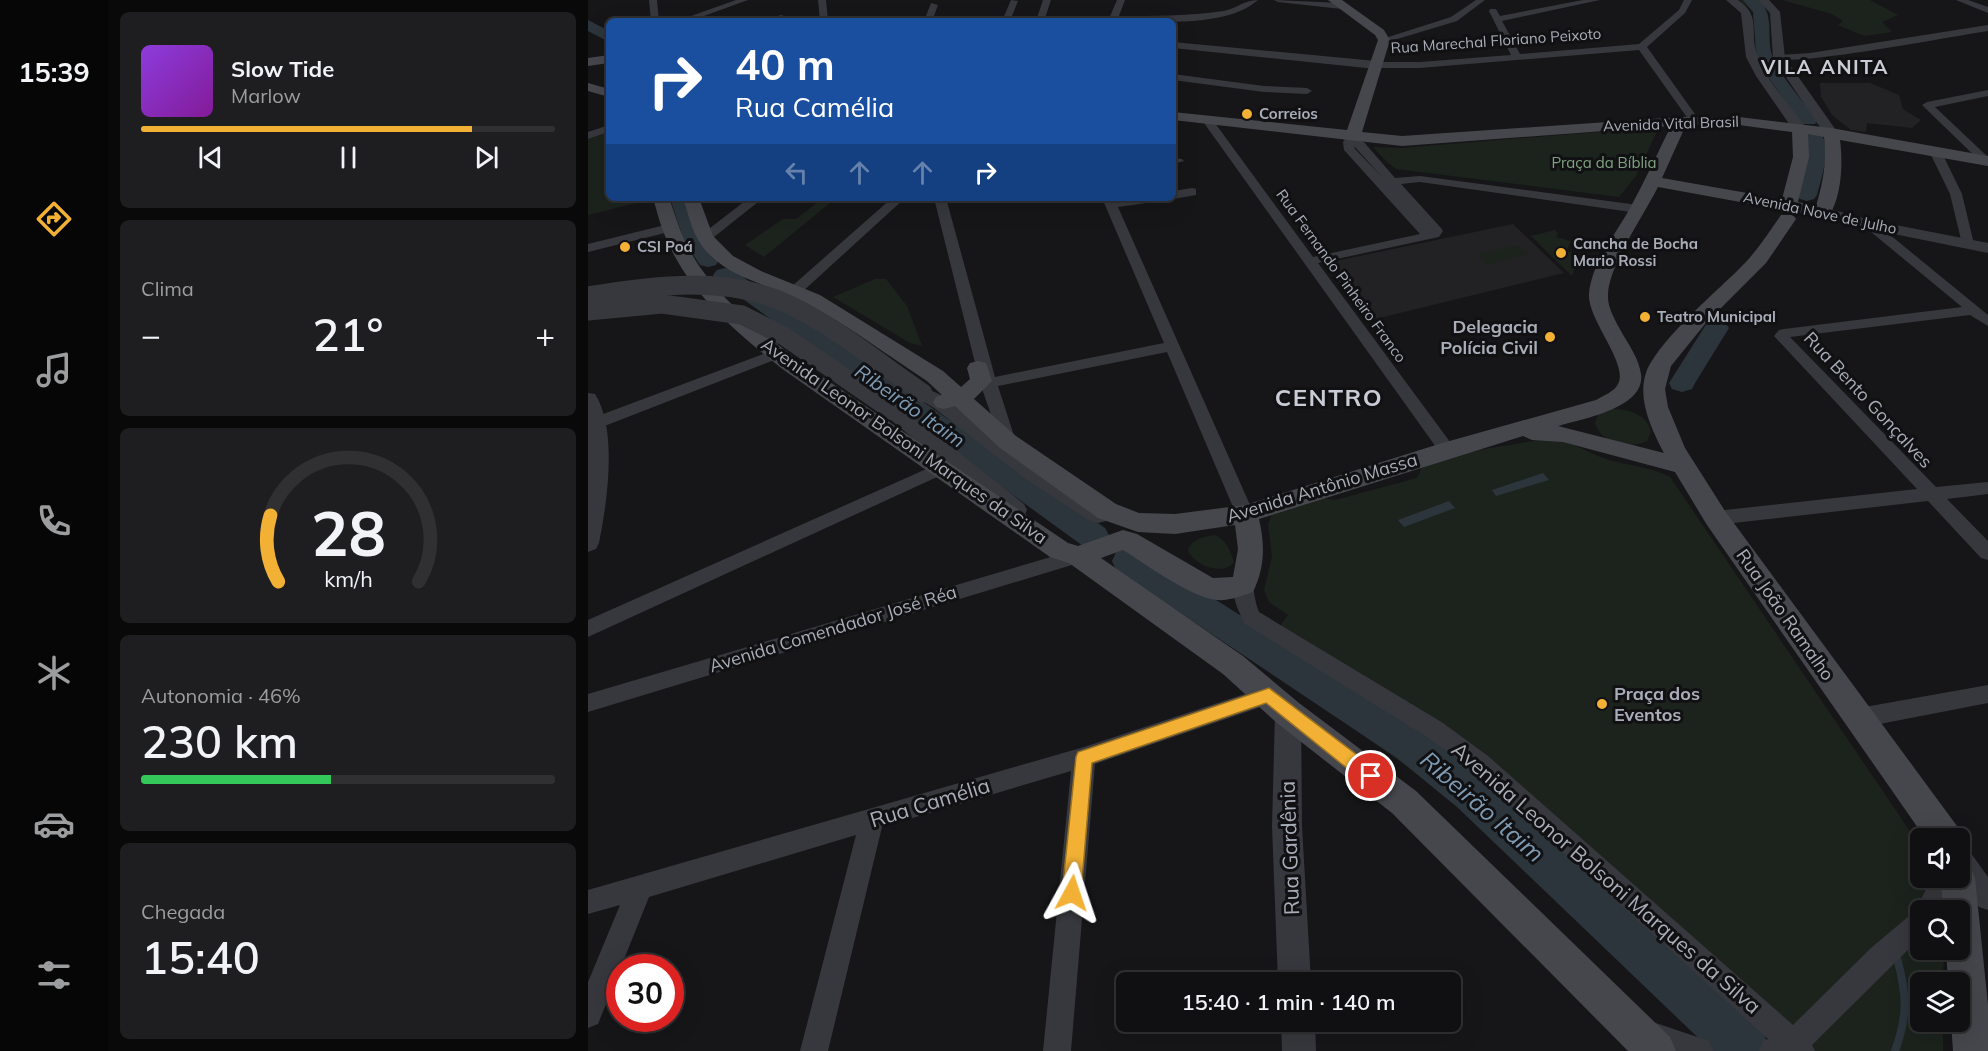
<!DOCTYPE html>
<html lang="pt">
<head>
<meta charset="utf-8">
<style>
  body { margin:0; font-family:Mulish,sans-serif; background:#1e1e20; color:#f1f3f6; height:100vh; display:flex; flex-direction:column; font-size:22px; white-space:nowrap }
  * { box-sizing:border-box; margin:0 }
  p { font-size:20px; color:#9c9d9f }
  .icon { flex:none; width:33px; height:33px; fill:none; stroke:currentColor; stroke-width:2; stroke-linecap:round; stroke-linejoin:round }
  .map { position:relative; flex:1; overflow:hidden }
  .panel { display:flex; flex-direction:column; gap:12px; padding:12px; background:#09090a; width:480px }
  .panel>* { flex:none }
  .guide { position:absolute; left:18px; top:18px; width:570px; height:183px; border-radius:9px; box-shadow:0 6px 24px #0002,0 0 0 2px #303032; background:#1a4fa0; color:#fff; overflow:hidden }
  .tools { position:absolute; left:1322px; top:828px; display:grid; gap:12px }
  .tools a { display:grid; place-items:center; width:60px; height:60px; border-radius:9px; background:#101012; box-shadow:0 6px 24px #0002,0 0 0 2px #303032; font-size:30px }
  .speed { position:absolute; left:18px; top:954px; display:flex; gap:12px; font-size:30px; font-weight:700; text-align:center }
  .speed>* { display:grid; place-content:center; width:78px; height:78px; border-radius:50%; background:#101012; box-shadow:0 6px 24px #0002,0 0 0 2px #303032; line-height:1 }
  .speed .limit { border:9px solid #d22; background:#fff; color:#111 }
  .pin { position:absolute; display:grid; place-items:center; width:51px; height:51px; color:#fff; margin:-26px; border:3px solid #fff; border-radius:50%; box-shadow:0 2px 6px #0007 }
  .me { position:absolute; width:66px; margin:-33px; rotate:5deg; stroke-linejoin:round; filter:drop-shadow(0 0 4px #0008) }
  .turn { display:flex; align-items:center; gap:21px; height:126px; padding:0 30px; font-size:27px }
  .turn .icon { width:78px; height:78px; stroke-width:2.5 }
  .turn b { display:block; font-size:42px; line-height:51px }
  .lanes { display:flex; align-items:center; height:57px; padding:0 30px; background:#0003; justify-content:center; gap:30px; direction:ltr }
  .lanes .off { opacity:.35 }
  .big { font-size:45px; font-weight:600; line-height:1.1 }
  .panel .widget { flex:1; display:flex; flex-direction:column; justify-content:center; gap:9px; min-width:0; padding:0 21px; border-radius:9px; background:#1e1e20 }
  .panel .dial { align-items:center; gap:0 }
  .dial svg { height:156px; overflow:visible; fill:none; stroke:#303032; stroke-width:7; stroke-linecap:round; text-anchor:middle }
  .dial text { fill:#f1f3f6; stroke:none }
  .song { display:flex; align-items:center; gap:18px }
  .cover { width:72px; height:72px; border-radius:9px; background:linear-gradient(135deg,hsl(270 70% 55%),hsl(290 70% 35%)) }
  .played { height:6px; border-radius:3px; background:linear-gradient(90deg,#f2b134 80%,#303032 80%) }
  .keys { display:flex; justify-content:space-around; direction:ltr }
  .heat { display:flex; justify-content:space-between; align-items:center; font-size:33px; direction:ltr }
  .charge { height:9px; border-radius:4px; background:linear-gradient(90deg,#34c759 46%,#303032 0) }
  .trip { position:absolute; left:528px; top:972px; width:345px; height:60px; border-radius:9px; background:#101012; box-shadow:0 6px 24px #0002,0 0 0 2px #303032; font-weight:600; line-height:60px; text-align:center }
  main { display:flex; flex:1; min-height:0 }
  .tabs { display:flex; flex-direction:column; width:108px; justify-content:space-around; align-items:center; background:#060607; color:#9c9d9f }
  .tabs .icon { width:42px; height:42px }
  .tabs .selected { color:#f2b134 }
  .tabs b { font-size:27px; color:#f1f3f6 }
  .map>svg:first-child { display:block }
  .built { fill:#222225 }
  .green { fill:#1c231d }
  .water { fill:#2c353c }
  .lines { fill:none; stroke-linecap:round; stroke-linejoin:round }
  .stream { stroke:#2c353c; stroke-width:8 }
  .river { fill:#2c353c; fill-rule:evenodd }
  .minor { fill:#37383d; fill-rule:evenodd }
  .tertiary { fill:#37383d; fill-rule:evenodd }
  .secondary { fill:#45474d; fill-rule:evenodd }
  .tertiary-bridge { stroke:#37383d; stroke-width:19 }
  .route { fill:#f2b134; stroke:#9d7322; stroke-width:1.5 }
  .poi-dot { fill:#f2b134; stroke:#111113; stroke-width:2 }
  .labels { text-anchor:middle; stroke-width:6; stroke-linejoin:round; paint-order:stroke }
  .far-street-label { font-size:15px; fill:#a8adb8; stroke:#111113 }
  .far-poi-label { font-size:15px; font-weight:bold; fill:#a8adb8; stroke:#111113; text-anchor:start }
  .far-park-label { font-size:15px; fill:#7fa381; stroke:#111113 }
  .poi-label { font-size:18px; font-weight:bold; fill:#a8adb8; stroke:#111113; text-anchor:end }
  .street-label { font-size:18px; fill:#a8adb8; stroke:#111113 }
  .far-district-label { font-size:20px; font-weight:bold; letter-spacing:1.5px; fill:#c9ccd4; stroke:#111113 }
  .water-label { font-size:20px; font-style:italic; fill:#7f9bb3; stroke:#111113 }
  .near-street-label { font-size:21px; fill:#a8adb8; stroke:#111113 }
  .district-label { font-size:24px; font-weight:bold; letter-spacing:1.5px; fill:#c9ccd4; stroke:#111113 }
  .near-water-label { font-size:24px; font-style:italic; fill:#7f9bb3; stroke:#111113 }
</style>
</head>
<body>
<main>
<nav class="tabs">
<b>15:39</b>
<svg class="icon selected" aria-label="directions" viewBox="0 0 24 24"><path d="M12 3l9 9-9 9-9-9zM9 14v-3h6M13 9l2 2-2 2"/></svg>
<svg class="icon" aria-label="music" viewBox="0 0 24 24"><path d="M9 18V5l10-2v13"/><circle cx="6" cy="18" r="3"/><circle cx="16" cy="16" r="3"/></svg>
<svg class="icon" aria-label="phone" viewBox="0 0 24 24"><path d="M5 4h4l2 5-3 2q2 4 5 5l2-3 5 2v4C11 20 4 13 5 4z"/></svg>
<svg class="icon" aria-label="climate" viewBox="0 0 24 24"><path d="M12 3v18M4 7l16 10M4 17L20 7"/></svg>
<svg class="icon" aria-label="car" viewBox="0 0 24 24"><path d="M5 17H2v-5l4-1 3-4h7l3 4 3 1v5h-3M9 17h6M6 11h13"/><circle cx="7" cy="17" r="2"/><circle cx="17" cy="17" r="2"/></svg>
<svg class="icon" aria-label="filters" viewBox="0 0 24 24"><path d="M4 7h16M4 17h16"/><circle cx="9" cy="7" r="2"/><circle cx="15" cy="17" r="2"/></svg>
</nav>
<section class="panel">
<div class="widget">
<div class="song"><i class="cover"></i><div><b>Slow Tide</b><p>Marlow</p></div></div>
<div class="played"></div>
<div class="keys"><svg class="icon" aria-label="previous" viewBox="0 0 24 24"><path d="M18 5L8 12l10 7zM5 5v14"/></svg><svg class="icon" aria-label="pause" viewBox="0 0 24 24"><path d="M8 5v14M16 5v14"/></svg><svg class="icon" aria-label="next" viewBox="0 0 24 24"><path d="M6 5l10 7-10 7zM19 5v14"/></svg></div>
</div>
<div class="widget"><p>Clima</p>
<div class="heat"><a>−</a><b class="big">21°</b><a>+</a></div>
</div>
<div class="widget dial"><svg viewBox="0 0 100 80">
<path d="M14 69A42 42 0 1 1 86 69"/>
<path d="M14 69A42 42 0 0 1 10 35" stroke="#f2b134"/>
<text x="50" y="56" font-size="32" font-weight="700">28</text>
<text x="50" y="72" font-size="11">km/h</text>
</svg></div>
<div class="widget"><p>Autonomia · 46%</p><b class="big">230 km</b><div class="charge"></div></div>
<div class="widget"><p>Chegada</p><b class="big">15:40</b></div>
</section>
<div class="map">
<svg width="1400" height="1051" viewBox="0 0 1400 1051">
  <rect width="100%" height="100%" fill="#161618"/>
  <!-- built -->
  <path class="built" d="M1232 83H1282L1311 95 1315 109 1333 120 1324 128 1279 123 1278 132 1263 130 1244 115 1233 97Z
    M925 224 976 273 779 321 738 263Z"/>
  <!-- green -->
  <path class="green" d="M1151 0H1167L1177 9 1180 14V52L1182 59 1231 124 1214 121 1171 59 1167 51 1166 12Z
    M1194 0H1282L1310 15 1294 22 1304 32 1276 36 1250 25 1255 21 1244 14Z
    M1071 127 1048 176 1031 197 808 169 799 162 785 147 814 148Z
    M21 133V198H60L56 201 0 215V139Z
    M1221 133 1231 135 1232 164 1222 197 1212 194C1219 172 1225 156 1221 133Z
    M235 198H248L176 257 157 245 195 219H208Z
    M967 230 970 233 968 237 983 241 978 251 992 255 984 276 943 236Z
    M930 245 941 254 898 265 890 254Z
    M287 279H298L319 306 334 346 322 343 245 297Z
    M1024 409C1039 409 1060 414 1063 432L1059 441C1041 450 1011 443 1007 422L1011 413Z
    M964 438C984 441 999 453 1018 459 1040 466 1060 466 1082 477L1332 846V878H1353L1356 882V910H1332V950H1356L1355 982H1332V1022H1355V1051H1193L899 774 686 634 700 615 681 602 676 590 684 557 680 524 685 512 723 496 747 500 829 478 836 463 866 454Z
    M626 535C639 540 641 549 646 562 635 577 607 565 600 551 602 540 615 537 626 535Z
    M663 646 845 772 870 792 1136 1051H1124L874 810 841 782 657 651Z"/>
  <!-- water -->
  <path class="water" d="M955 473 961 480 908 496 904 490Z
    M861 501 867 508 816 527 810 520Z"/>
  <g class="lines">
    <!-- stream -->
    <path class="stream" d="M1307 1051C1320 1015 1319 995 1309 958"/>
    <!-- river -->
    <path class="river" d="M1155 0H1171C1188 17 1177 38 1185 58 1192 76 1217 103 1229 120L1227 124H1213L1169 61 1165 12Z
      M0 20 21 31V42L0 31Z
      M1225 129 1232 131C1244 150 1234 175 1229 195L1226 199 1219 201 1212 199 1209 195 1219 154 1216 135 1218 131Z
      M82 198H102L118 241 131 260 128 265 120 267 112 265 96 241Z
      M137 268 145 270 517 528 522 537 517 546 506 549 495 546 129 280 125 275 129 270Z
      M1128 320 1137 323 1141 328 1107 383 1104 389 1094 392 1084 389 1081 383 1119 323Z
      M540 548 552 552 837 732 897 779 1176 1034 1183 1051H1124L869 807 809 758 528 570 524 561 528 552Z"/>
    <!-- minor -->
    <path class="minor" d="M61 0H69L71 21H63Z
      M148 0H160L102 21H89Z
      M230 0H238L240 21H232Z
      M423 0 430 1 422 21H414Z
      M455 0H463L456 21H448Z
      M529 0H537L531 16C566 16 600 16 635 11 648 9 656 0 670 0 638 29 561 21 520 21Z
      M686 0 754 3 758 6 754 9 690 2Z
      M888 0H897L869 21 796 43 791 40 863 17Z
      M995 0H1012L914 21 932 54 1051 44 1091 10 1096 0H1104L1097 13 1059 47 1112 121 1111 123H1103L1051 50 832 68H788L783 65 788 62H832L923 55 901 11 902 9H908L912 16Z
      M1368 0H1380L1400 7V13Z
      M343 3 350 5 344 21H336Z
      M193 15 196 16V20L172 21Z
      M1400 25V31C1371 35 1200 68 1186 58L1191 55 1222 53Z
      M585 74 676 86 719 88 724 91 719 94 676 92 585 80Z
      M1400 90V96L1347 107 1400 157V166L1396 165 1334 105 1339 102Z
      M620 118 624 119 725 257 832 234 756 150 755 142C759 136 761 132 769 134L807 178 832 176 1050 205 1056 209 1050 213 832 182 813 184 853 228 855 231 851 237 730 263 865 446 867 450 865 454H853L616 123 615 121ZM766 146 795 178 767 149Z
      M21 125V132L0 139V132Z
      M1348 150 1354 153 1374 194 1386 244 1385 247 1380 248 1374 244 1362 194 1342 153Z
      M585 158 594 159 596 161 585 164Z
      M604 188 608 189V195L585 199 583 198H585V191Z
      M161 198H175L121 241H113L111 238 113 235Z
      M304 198H317L213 293H203L201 290 203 287Z
      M346 198H358L407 377 576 343 514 198 527 200 571 198 565 202 530 207 666 514 663 519 657 521 651 519 648 514 579 352 410 386 428 442 426 446H414L392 383Z
      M1281 220 1285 221 1400 315V326L1382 315 1202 337 1348 487 1400 482V494L1359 499 1400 541V560L1393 558 1340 501 1128 525 1122 523 1119 518 1122 513 1128 511 1329 489 1186 336 1191 330 1196 329 1374 307 1277 227 1275 224Z
      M81 224 85 225 87 228 85 231 0 252V244Z
      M189 349 196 354 194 357 14 427H2L0 423 2 419Z
      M354 462 360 464 362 468 360 472 0 637V620Z
      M490 549 497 551 499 556 497 561 0 712V694Z
      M655 576 662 579C667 589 666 601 671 612L855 723 900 756 1205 1025 1283 948 1327 911 1344 878H1370L1353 910H1332V938L1224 1045 1227 1051H1171L1175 1041 1180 1039 884 770 839 737 657 624C650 610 641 593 648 579Z
      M1400 685V703L1271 728 1263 725 1260 718 1263 711 1271 708Z
      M681 686 688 688 692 695 688 702 507 764 483 1051H455L483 771 294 827 240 1051H212L268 835 61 897 10 1024 0 1028V982L32 905 0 914V890L496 747Z
      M1371 846 1380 849 1400 877V910L1391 907 1370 878Z
      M1062 1021 1121 1041 1125 1051H1069L1052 1045 1048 1035 1052 1025Z"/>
    <!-- tertiary -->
    <path class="tertiary" d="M1138 0H1150C1174 16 1161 32 1169 54 1178 82 1202 104 1218 128L1216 131H1206L1168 76 1158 57 1153 13Z
      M1170 0H1181L1192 12 1197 58 1250 133 1248 136H1238L1185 58 1182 13Z
      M585 42 788 61 794 65 788 69 585 48Z
      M1235 207 1282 220 1400 243V253L1281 229 1230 215 1227 212 1230 209Z
      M335 387 360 398 455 470 518 509 521 515 518 521 510 523 502 521 439 480 346 408 328 397 325 393 328 389Z
      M0 393 7 394C30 430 19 503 11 543L8 549 0 552Z
      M305 404 312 406 436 504 439 510 436 516 428 518 420 516 298 416 295 411 298 406Z
      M700 701 709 704 713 713 714 826 723 982H690L684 826 687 713 691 704Z
      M693 1022H727L728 1051H694Z"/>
    <!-- secondary -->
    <path class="secondary" d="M740 0H754L796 30 802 40 774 132 814 136 1093 117H1151L1243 128 1400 156V166L1252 140C1255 162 1254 196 1241 216L1235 217 1070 187C1056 215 1021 265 1020 294 1019 308 1028 321 1034 333 1041 345 1051 359 1053 374 1058 408 993 419 970 426L1076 453C1064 430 1049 399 1058 373 1070 340 1131 290 1157 263 1171 248 1181 232 1193 215H1205L1208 219 1178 263 1117 324 1083 366 1077 389 1080 407 1097 448 1137 511 1369 826 1374 838 1371 845V838H1337L1119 525 1087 472 975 442 944 440 935 436 671 519C677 545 677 567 665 592 653 596 641 601 629 600 603 598 558 564 535 550L513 558 655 656 711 703 828 791 1082 1037 1088 1051H1040L804 813 689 723 635 674 481 563 462 557 193 368C148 332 100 292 78 238 72 225 69 211 65 198H81C86 211 90 225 95 237 118 289 165 325 208 359L480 543 490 546 535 530 549 534 625 578 645 577 650 549 647 525 587 534 550 532 510 518 412 448 367 406 356 409 348 407 345 402 348 397 354 395 339 381C299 355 258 324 216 302 185 286 147 280 122 255 105 239 102 219 95 198H111L125 236 145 256 173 271 232 295 355 371 373 387 382 379 379 368 382 363 390 361 398 363 404 381 386 399 428 436 528 504 551 513 587 514 657 505 851 444 1008 400C1015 396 1027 391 1030 384 1041 364 999 319 1001 294 1003 264 1028 234 1042 208 1057 181 1069 154 1083 126L814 146 585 120V112L759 130 790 40 787 35ZM1098 125H1151L1204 132 1205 157 1194 199 1074 178ZM1220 134 1236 137C1239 161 1235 183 1228 206L1210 202 1221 157Z
      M21 55V63L0 66V58Z
      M0 83 21 89V97L0 91Z
      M1371 861 1382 866 1387 878 1400 1005V1051H1365L1363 1022H1371V982H1360L1358 950H1371V910H1355L1353 878H1371Z"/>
    <!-- tertiary-bridge -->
    <path class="tertiary-bridge" d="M0 296C65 285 140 275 202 305 246 326 294 365 335 393
      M0 311 74 304 154 315 196 336 305 411"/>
  </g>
  <!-- route -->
  <path class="route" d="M681 688 789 770 791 776 789 782 783 784 776 782 678 703 504 763 493 893 490 900 484 902 477 900 474 893 488 757 490 752Z"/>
  <!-- markers -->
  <g class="poi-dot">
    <circle cx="659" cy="114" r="6"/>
    <circle cx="37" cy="247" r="6"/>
    <circle cx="973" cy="253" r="6"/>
    <circle cx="1057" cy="317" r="6"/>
    <circle cx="962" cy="337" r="6"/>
    <circle cx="1014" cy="704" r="6"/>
  </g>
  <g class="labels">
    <!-- far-street labels -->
    <g class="far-street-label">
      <text transform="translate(908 41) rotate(-4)" y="5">Rua Marechal Floriano Peixoto</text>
      <text transform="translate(1083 124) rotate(-2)" y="5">Avenida Vital Brasil</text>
      <text transform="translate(1232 213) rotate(12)" y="5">Avenida Nove de Julho</text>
      <text transform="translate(753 276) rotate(54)" y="5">Rua Fernando Pinheiro Franco</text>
    </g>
    <!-- far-poi labels -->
    <g class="far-poi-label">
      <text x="671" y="119">Correios</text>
      <text x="985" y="249">Cancha de Bocha<tspan x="985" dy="17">Mario Rossi</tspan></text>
      <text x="49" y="252">CSI Poá</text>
      <text x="1069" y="322">Teatro Municipal</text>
    </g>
    <!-- far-park labels -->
    <g class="far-park-label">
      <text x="1016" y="168">Praça da Bíblia</text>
    </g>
    <!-- poi labels -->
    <g class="poi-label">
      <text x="950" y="333">Delegacia<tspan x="950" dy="21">Polícia Civil</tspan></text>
      <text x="1026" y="700" text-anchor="start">Praça dos<tspan x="1026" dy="21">Eventos</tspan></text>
    </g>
    <!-- street labels -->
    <g class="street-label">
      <text transform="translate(1280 400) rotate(47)" y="6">Rua Bento Gonçalves</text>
      <text transform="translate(316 441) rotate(35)" y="6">Avenida Leonor Bolsoni Marques da Silva</text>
      <text transform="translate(734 488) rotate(-17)" y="6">Avenida Antônio Massa</text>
      <text transform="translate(1197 615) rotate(55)" y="6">Rua João Ramalho</text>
      <text transform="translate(245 629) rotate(-17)" y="6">Avenida Comendador José Réa</text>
    </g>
    <!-- far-district labels -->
    <g class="far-district-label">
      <text x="1237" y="74">VILA ANITA</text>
    </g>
    <!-- water labels -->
    <g class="water-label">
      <text transform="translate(322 406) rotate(35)" y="7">Ribeirão Itaim</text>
    </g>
    <!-- near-street labels -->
    <g class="near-street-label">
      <text transform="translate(342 803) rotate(-17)" y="7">Rua Camélia</text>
      <text transform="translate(702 848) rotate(-92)" y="7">Rua Gardênia</text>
      <text transform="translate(1018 878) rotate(41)" y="7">Avenida Leonor Bolsoni Marques da Silva</text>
    </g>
    <!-- district labels -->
    <g class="district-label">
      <text x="741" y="406">CENTRO</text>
    </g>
    <!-- near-water labels -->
    <g class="near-water-label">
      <text transform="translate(894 807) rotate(41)" y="8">Ribeirão Itaim</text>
    </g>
  </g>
</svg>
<div class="tools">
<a><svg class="icon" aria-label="sound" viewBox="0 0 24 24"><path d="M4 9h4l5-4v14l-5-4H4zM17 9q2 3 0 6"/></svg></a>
<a><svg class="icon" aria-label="search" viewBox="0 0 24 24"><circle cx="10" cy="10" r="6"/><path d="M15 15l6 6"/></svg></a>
<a><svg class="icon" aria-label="layers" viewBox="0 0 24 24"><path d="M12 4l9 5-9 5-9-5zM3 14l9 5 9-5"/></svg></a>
</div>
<div class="speed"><div class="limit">30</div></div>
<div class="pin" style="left:783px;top:776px;background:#d93025"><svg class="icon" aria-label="arrive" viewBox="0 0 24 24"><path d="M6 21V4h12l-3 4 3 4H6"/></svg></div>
<svg class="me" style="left:484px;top:893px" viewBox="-20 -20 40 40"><path d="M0-17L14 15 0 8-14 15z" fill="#f2b134" stroke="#fff" stroke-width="4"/></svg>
<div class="trip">15:40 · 1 min · 140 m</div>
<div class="guide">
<div class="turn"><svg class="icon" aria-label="right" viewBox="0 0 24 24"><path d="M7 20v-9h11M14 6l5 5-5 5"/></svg><div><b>40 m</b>Rua Camélia</div></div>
<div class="lanes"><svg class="icon off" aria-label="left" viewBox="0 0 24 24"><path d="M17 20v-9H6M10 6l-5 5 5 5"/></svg><svg class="icon off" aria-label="ahead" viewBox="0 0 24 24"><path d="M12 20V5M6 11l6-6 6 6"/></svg><svg class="icon off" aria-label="ahead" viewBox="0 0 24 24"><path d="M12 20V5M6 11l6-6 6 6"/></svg><svg class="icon" aria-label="right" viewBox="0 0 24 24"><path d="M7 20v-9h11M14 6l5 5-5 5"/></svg></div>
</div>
</div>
</main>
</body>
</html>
